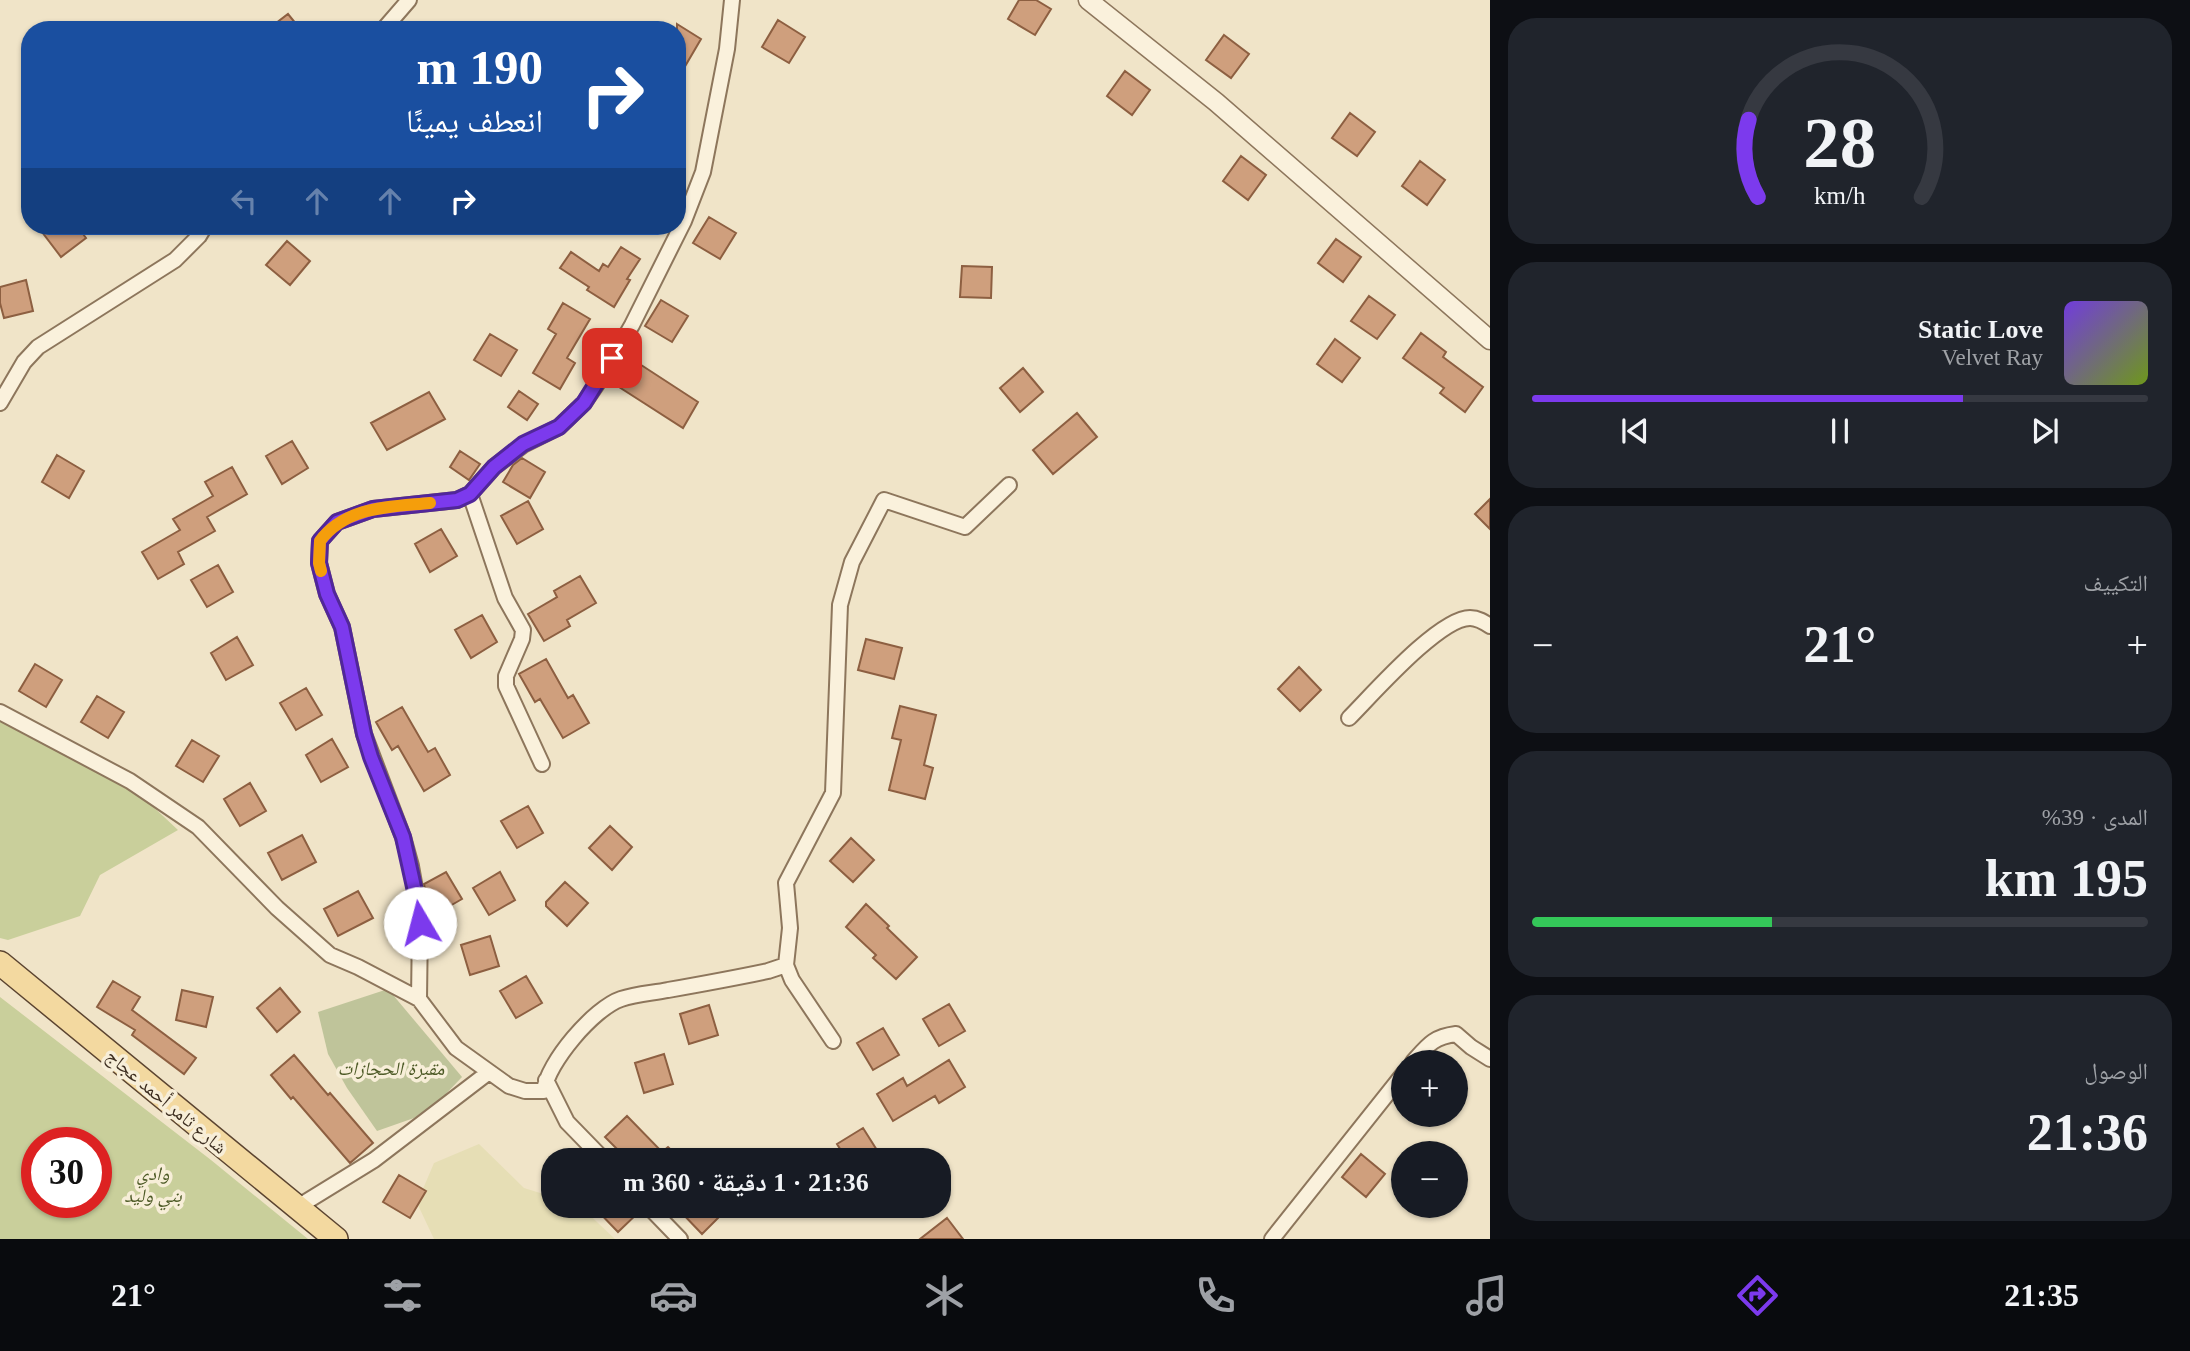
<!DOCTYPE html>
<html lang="ar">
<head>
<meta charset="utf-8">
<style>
  body { margin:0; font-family:"Times New Roman","Noto Naskh Arabic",serif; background:#20242c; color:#f1f3f6; direction:rtl; height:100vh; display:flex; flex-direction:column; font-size:26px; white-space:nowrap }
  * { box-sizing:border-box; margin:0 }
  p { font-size:23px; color:#9ea1a6 }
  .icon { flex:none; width:38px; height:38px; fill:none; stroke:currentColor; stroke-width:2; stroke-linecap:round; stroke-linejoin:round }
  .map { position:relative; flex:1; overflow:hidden; direction:ltr }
  .details { display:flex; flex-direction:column; gap:18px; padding:18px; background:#0d0f14; width:700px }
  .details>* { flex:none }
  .top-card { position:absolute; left:21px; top:21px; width:665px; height:214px; border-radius:28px; box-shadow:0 2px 5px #0004; direction:rtl; background:#1a4fa0; color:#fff; overflow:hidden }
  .controls { position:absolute; left:1391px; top:1050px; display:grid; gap:14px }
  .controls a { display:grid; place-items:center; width:77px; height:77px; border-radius:50%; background:#171b24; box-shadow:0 2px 5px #0004; font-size:35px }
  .speed { position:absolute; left:21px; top:1127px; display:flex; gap:14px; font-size:35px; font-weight:700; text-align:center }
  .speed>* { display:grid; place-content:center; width:91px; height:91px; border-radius:50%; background:#171b24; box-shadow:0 2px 5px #0004; line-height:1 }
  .speed .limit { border:10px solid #d22; background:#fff; color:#111 }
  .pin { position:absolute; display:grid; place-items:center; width:60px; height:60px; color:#fff; margin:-30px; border-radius:14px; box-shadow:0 4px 10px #0006 }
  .me { position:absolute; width:77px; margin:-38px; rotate:352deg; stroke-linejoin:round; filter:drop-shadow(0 0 5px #0008) }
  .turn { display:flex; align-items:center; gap:24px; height:147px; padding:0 28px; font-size:32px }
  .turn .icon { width:91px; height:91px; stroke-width:2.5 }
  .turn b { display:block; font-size:49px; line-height:60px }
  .lanes { display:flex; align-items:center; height:66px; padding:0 28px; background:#0003; justify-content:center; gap:35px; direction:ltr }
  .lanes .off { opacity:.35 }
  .big { font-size:52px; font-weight:700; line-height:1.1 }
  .details .tile { flex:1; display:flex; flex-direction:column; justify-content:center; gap:10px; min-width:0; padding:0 24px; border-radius:28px; background:#20242c }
  .details .dial { align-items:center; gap:0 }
  .dial svg { height:182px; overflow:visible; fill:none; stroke:#363941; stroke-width:7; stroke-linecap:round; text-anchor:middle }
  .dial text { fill:#f1f3f6; stroke:none }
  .song { display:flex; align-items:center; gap:21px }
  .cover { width:84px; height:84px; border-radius:10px; background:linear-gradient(135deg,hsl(260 70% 55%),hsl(80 70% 35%)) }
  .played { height:7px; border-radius:4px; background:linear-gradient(90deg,#7c3aed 70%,#363941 70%) }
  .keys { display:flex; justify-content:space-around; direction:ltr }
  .heat { display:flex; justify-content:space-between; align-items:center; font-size:38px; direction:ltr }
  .charge { height:10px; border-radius:5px; background:linear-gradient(90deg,#34c759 39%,#363941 0) }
  .trip { position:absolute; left:541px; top:1148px; width:410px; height:70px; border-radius:28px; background:#171b24; box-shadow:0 2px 5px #0004; font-weight:700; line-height:70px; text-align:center; direction:rtl }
  .menu { display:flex; height:112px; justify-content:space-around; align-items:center; background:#090b0e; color:#9ea1a6 }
  .menu .icon { width:49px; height:49px }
  .menu .on { color:#7c3aed }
  .menu b { font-size:32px; color:#f1f3f6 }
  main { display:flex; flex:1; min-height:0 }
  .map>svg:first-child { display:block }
  .farmland { fill:#e6deb5 }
  .green { fill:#c9cf9b; fill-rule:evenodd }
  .cemetery { fill:#bfc49a }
  .building { fill:#cf9f7d; stroke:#8d5f41; stroke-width:2 }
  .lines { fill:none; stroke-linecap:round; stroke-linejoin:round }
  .minor-casing { stroke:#8d765c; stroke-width:18 }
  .tertiary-casing { stroke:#8d765c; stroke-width:21 }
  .primary-casing { stroke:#5b4430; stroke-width:26 }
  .minor { stroke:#faf1dc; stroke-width:14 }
  .tertiary { stroke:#faf1dc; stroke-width:18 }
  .primary { stroke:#f3d9a0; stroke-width:23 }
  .route-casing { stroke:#51269a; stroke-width:18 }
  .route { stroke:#7c3aed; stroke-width:12 }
  .slow { stroke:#f59e0b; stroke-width:12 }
  .labels { text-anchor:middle; stroke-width:7; stroke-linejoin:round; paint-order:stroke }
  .park-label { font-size:19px; font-style:italic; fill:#4d5a26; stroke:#f7eed8 }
  .street-label { font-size:19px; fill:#3d2e20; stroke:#f7eed8 }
</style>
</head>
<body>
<main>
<section class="details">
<div class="tile dial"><svg viewBox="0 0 100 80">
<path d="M14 69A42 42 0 1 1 86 69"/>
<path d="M14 69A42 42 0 0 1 10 35" stroke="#7c3aed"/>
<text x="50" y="56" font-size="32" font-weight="700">28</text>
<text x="50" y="72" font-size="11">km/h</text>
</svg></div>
<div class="tile">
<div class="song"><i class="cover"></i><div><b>Static Love</b><p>Velvet Ray</p></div></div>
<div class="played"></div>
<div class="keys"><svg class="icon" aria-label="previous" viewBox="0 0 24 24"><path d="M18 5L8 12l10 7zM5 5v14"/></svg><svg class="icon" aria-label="pause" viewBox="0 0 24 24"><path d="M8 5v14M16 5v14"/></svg><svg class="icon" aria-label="next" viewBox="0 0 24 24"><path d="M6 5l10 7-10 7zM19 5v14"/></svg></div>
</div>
<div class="tile"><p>التكييف</p>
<div class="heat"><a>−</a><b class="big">21°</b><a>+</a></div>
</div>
<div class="tile"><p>المدى · 39%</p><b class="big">195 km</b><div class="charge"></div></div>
<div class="tile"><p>الوصول</p><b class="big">21:36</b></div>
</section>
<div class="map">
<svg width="1490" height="1239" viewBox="0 0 1490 1239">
  <rect width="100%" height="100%" fill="#f0e4c8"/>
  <!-- farmland -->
  <path class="farmland" d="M479 1144 524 1188 553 1197V1206H580L615 1239H434L417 1203 434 1163Z"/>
  <!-- green -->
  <path class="green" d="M0 717 26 736 75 751 133 788 178 830 100 875 80 916 8 940 0 938Z
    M0 997 211 1160 308 1239H0ZM37 1143H96V1202H37Z"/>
  <!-- cemetery -->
  <path class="cemetery" d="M388 989 462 1077 440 1100 414 1118 377 1131 347 1088 328 1054 318 1012Z"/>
  <!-- building -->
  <path class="building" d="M1019 0H1036L1051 9 1035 35 1008 19Z
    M288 14 301 30H267Z
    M778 20 805 37 789 63 762 47Z
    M677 24 701 39 677 80Z
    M1224 35 1249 54 1231 78 1206 60Z
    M1125 71 1150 90 1132 115 1107 96Z
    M1350 113 1375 132 1357 156 1332 138Z
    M1241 156 1266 175 1248 200 1223 181Z
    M1420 161 1445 180 1427 205 1402 186Z
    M709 217 736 233 720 259 693 243Z
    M51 226H77L86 238 61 257 42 232Z
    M1336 239 1361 257 1343 282 1318 263Z
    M287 241 310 261 290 285 266 265Z
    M621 247 640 259 627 279 630 280 614 307 587 290 589 287 560 268 571 252 599 271 603 264 608 267Z
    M962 266 992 267 991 298 960 297Z
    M26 280 33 311 4 318 0 303V287Z
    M1369 296 1395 315 1377 339 1351 321Z
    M661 300 688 316 672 342 645 326Z
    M563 303 590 319 567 358 575 363 560 389 533 373 556 334 548 329Z
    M1421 333 1446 352 1443 357 1483 387 1465 412 1440 393 1444 388 1403 358Z
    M490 334 517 350 501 376 474 360Z
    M1335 339 1360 358 1342 382 1317 364Z
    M635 361 698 402 683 428 619 387Z
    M1023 368 1043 392 1020 412 1000 388Z
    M519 391 538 404 527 420 508 407Z
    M429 392 445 419 387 450 371 423Z
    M1077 413 1097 437 1053 474 1033 450Z
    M292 441 308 468 282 484 266 456Z
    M460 451 480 464 469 480 450 467Z
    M57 455 84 471 69 498 42 482Z
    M522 458 545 472 530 498 503 482 513 465Z
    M232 467 247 494 207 517 215 531 178 552 184 564 158 579 142 552 180 530 173 519 213 496 205 482Z
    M1490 499V529L1475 514Z
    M528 501 543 529 517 544 501 516Z
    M441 529 457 556 430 572 415 544Z
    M218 565 233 592 207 607 191 580Z
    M580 576 596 603 567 620 570 626 544 641 528 614 557 597 554 591Z
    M482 615 497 642 471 658 455 630Z
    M237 637 253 665 226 680 211 653Z
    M866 639 902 648 894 679 858 670Z
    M546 659 568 698 573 695 589 723 563 738 540 699 535 702 519 674Z
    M35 664 62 680 46 707 19 691Z
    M1299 667 1321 690 1300 711 1278 689Z
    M306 688 322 715 296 730 280 703Z
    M97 696 124 712 108 738 81 722Z
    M900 706 936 715 924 765 933 768 925 799 889 790 901 740 892 738Z
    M402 707 428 752 435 748 450 775 424 791 398 746 392 750 376 722Z
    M332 739 348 767 321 782 306 755Z
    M192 740 219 756 203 782 176 766Z
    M250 783 266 811 240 826 224 799Z
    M528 806 543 833 517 848 501 821Z
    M610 826 632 847 612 870 589 848Z
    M302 835 316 862 282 880 268 853Z
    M851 838 874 860 853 882 830 861Z
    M446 872 462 899 436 914 427 899 424 884Z
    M500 872 515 900 489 915 473 888Z
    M565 882 588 903 567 926 546 906V902Z
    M358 891 373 918 338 936 324 909Z
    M866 904 889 926 887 928 917 957 896 979 873 958 876 955 846 927Z
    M490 936 499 966 470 975 461 945Z
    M526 976 542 1003 516 1018 500 991Z
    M113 981 140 997 132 1010 196 1058 184 1074 132 1035 135 1030 97 1007Z
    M280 988 300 1012 277 1032 257 1008Z
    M182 990 213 997 206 1027 176 1020Z
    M949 1004 965 1031 939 1046 923 1019Z
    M709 1005 718 1035 689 1044 680 1014Z
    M883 1028 899 1055 873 1070 857 1043Z
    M664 1054 673 1084 644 1093 635 1063Z
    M294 1055 328 1095 330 1093 373 1143 350 1163 293 1097 291 1099 271 1075Z
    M949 1060 965 1087 939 1103 935 1096 893 1121 877 1094 903 1078 907 1086Z
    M627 1116 662 1152 668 1147 682 1160H628L605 1137Z
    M863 1128 880 1155 871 1160H847L837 1144Z
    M1361 1154 1385 1174 1366 1197 1342 1177Z
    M399 1175 426 1191 410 1218 383 1202Z
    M593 1206H639L640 1211 618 1232Z
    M686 1206H718L724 1212 702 1234 680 1211Z
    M947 1218 963 1239H920Z"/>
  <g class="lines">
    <defs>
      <path id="minor" d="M383 30 409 0
        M0 403 24 362 38 347 175 260 199 236 205 226
        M470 494 505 598 523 630 522 639 506 676V686L542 764
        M0 712 130 781 198 827 277 908 330 955 358 967 419 999 456 1048 509 1086 525 1091H544C547 1063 594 1008 621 999 636 994 653 993 668 990 702 984 735 978 768 971L786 965 792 980 833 1041
        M1349 718C1372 695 1439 618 1470 618 1478 618 1484 622 1490 626
        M786 965 790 928 786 883 833 793 840 605 852 562 884 500 965 527 1009 485
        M419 999 420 923 418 905 411 866 403 837 364 734 342 627 327 594 319 563 320 541 337 522 373 509 457 500 470 494 494 467 523 445 559 427 584 403 603 375 632 325 684 221 703 172 727 49 732 0
        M1413 1062C1428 1045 1433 1037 1456 1034L1471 1047 1490 1059
        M546 1080 567 1122 604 1160
        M648 1206 680 1239
        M296 1208 374 1160 489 1072
        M1272 1239 1404 1073"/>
      <path id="tertiary" d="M1088 0 1216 102 1490 340"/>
      <path id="primary" d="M0 963 336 1239"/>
    </defs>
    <!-- minor casing -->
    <use href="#minor" class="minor-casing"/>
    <!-- tertiary casing -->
    <use href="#tertiary" class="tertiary-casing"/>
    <!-- primary casing -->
    <use href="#primary" class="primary-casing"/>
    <!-- minor -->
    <use href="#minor" class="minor"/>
    <!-- tertiary -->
    <use href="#tertiary" class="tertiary"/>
    <!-- primary -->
    <use href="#primary" class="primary"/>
  </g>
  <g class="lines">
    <defs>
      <path id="route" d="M420 923 418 905 403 837 371 757 364 734 342 627 327 594 319 563 320 541 337 522 373 509 457 500 470 494 494 467 523 444 559 427 584 403 612 358"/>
    </defs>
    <!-- route casing -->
    <use href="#route" class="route-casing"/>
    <!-- route -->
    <use href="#route" class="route"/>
    <!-- slow -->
    <path class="slow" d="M321 571 319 563 320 541C346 506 390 507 430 503"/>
  </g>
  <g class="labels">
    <!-- park labels -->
    <g class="park-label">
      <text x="391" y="1075">مقبرة الحجازات</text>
      <text x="153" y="1180">وادي<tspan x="153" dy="22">بني وليد</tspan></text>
    </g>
    <!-- street labels -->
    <g class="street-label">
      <text transform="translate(167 1101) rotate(40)" y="7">شارع ثامر أحمد عجاج</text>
    </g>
  </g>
</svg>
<div class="controls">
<a>+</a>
<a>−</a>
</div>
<div class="speed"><div class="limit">30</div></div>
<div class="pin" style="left:612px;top:358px;background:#d93025"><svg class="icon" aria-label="arrive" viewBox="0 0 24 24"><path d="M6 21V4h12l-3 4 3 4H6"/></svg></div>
<svg class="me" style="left:420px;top:923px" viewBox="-20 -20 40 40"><circle r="19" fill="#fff"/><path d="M0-13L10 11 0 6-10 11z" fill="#7c3aed"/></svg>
<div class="trip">21:36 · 1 دقيقة · 360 m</div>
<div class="top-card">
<div class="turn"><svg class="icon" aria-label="right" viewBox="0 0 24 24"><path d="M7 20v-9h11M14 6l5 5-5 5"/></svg><div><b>190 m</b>انعطف يمينًا</div></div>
<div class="lanes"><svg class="icon off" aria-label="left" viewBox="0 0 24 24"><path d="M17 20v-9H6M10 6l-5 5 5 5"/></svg><svg class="icon off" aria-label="ahead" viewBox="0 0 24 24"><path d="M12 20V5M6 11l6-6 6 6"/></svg><svg class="icon off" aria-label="ahead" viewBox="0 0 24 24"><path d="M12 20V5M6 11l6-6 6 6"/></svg><svg class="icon" aria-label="right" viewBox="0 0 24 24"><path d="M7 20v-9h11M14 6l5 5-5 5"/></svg></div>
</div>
</div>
</main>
<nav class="menu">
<b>21:35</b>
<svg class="icon on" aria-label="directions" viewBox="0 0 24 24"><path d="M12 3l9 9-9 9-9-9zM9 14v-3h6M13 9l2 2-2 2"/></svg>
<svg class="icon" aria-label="music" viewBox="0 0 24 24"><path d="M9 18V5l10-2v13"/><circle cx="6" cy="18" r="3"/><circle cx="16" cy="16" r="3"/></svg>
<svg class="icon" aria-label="phone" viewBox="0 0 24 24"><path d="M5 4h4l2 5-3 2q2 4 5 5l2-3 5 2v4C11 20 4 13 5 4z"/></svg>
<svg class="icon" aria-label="climate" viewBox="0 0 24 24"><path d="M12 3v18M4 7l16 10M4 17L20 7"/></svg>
<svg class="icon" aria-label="car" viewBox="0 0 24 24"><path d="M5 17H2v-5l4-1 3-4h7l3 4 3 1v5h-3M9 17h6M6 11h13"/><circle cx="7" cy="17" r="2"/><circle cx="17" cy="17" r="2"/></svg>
<svg class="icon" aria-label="filters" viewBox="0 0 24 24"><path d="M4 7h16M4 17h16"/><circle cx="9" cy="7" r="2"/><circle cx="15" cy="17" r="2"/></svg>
<b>21°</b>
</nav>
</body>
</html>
